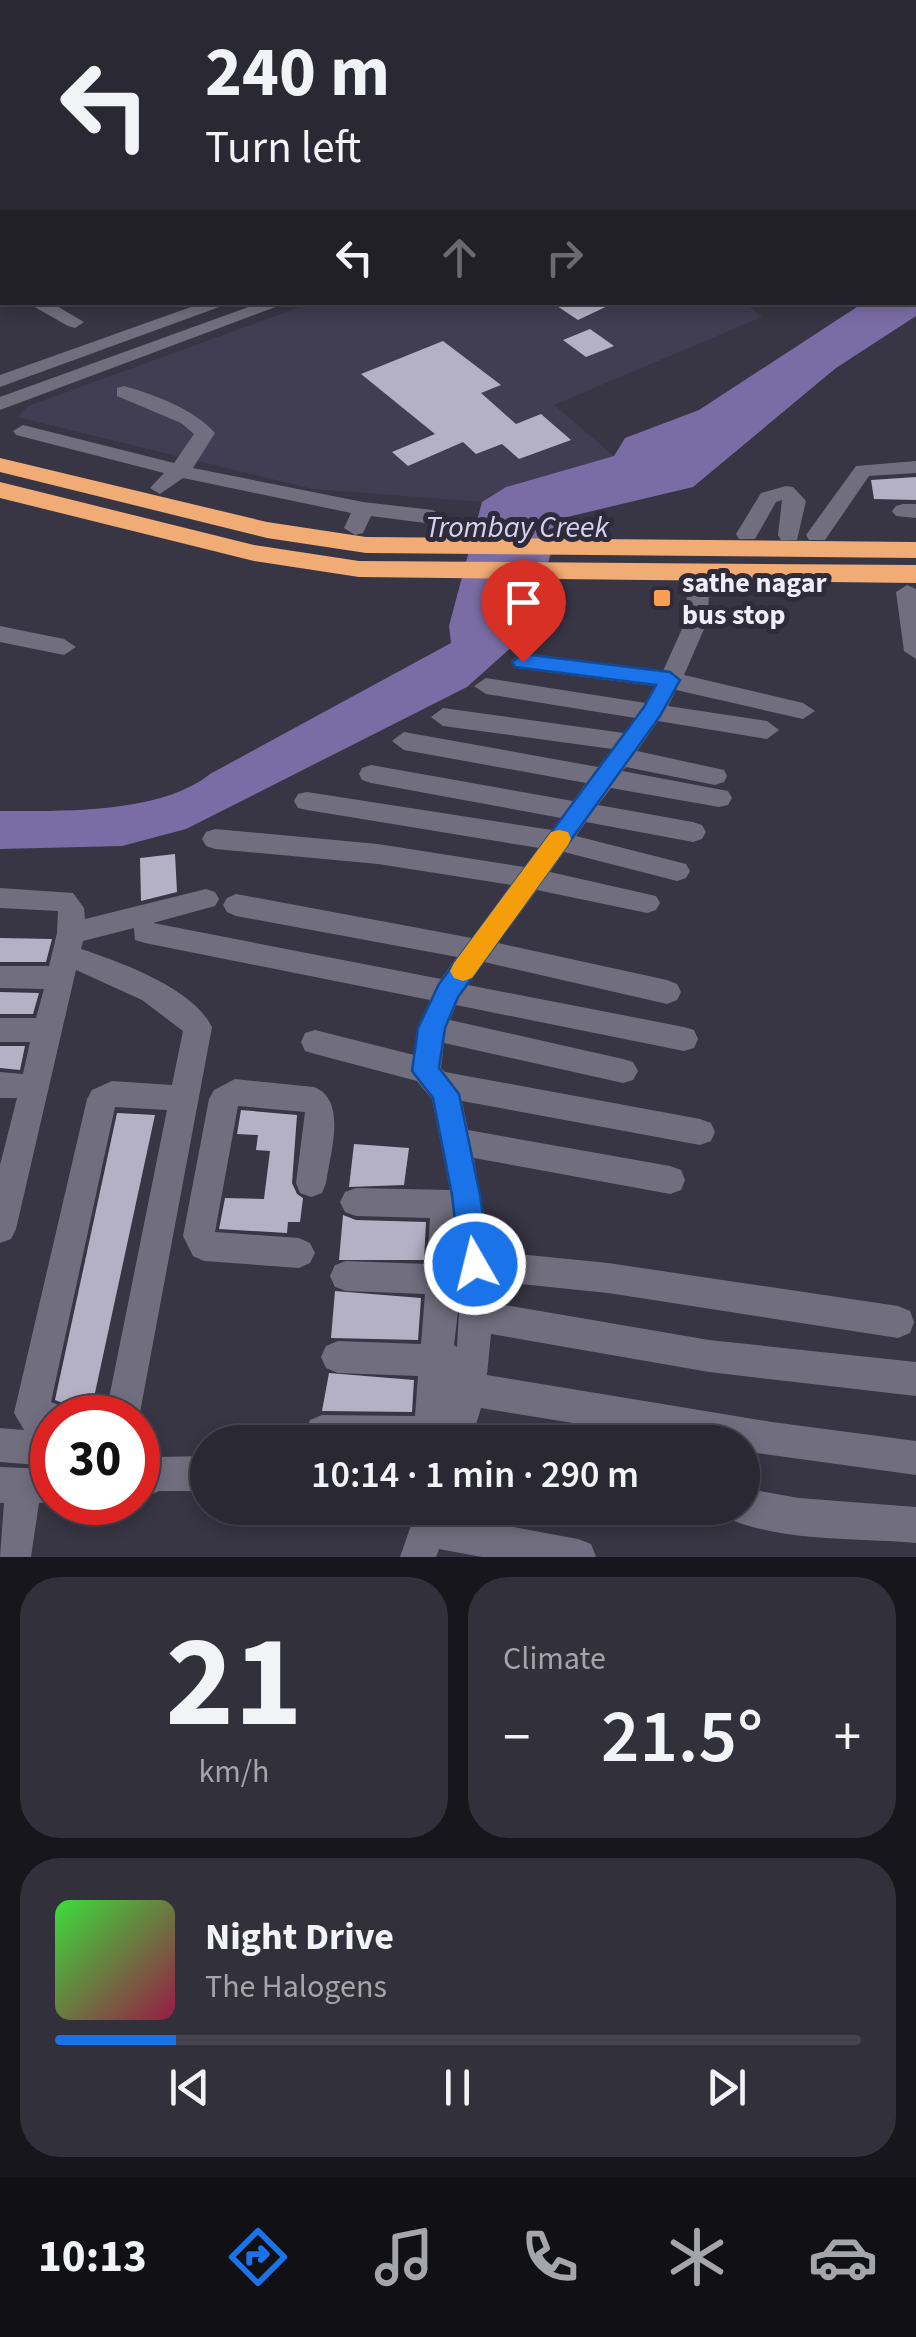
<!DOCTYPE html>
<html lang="en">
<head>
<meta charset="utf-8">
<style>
  body { margin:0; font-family:"Source Sans 3",sans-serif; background:#32303b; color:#f1f3f6; height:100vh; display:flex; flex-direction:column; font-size:38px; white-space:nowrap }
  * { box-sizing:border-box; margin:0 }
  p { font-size:32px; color:#a5a6ac }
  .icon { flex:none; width:55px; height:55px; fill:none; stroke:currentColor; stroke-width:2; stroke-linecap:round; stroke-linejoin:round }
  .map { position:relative; height:1557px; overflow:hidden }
  .drawer { display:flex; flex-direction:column; gap:20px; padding:20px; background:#17161c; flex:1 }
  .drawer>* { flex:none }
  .banner { position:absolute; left:0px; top:0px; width:918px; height:305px; box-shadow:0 5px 15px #0003,0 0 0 2px #46444e; background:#2a2833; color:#f1f3f6; overflow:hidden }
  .speed { position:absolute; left:30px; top:1395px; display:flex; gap:20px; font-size:50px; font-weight:700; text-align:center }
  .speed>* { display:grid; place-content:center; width:130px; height:130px; border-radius:50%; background:#2a2833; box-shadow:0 5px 15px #0003,0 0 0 2px #46444e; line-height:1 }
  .speed .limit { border:15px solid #d22; background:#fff; color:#111 }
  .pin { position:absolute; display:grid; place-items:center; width:85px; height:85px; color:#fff; margin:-102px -42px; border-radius:50% 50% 50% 0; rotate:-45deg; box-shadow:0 0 10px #0007 }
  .pin .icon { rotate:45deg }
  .me { position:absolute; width:110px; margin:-55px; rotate:352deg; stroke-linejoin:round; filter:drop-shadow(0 0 8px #0008) }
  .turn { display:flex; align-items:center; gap:35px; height:210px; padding:0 40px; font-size:45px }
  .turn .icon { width:130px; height:130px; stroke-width:2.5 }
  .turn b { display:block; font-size:70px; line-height:85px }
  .lanes { display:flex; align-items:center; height:95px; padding:0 40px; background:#0003; justify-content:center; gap:50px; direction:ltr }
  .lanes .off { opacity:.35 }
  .big { font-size:75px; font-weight:600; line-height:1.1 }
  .drawer .tile { flex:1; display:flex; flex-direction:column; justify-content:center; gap:15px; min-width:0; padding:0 35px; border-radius:40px; background:#32303b }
  .drawer .dial { align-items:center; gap:0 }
  .dial b { font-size:130px; line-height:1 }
  .song { display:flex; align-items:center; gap:30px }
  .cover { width:120px; height:120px; border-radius:15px; background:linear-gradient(135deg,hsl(120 70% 55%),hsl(340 70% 35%)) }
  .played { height:10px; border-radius:5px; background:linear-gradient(90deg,#1a73e8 15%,#46444e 15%) }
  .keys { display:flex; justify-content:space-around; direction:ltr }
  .heat { display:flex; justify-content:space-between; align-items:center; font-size:55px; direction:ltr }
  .drawer .tiles { flex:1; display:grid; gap:20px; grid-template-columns:1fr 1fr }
  .tile:last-child { grid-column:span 2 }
  .trip { position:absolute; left:190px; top:1425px; width:570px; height:100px; border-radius:50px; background:#2a2833; box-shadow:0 5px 15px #0003,0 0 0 2px #46444e; font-weight:600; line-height:100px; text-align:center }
  .tabs { display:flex; height:160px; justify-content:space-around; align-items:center; background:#111014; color:#a5a6ac }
  .tabs .icon { width:70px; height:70px }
  .tabs .active { color:#1a73e8 }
  .tabs b { font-size:45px; color:#f1f3f6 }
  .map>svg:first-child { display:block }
  .built { fill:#413d52 }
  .water { fill:#7a6da6 }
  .building { fill:#b4b1c4 }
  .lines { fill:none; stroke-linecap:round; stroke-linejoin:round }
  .minor { fill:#716e7f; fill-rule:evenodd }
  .highway { fill:#f1ab74; fill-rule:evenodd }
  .route { fill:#1a73e8; stroke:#114b97; stroke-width:2.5 }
  .slow { fill:#f59e0b }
  .poi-dot { fill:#fb9e50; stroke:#2e2b3a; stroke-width:4 }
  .labels { text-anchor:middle; stroke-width:10; stroke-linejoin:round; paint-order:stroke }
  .poi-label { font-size:28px; font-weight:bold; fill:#efedf7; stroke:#2e2b3a; text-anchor:start }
  .water-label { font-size:30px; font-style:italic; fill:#d7d1f3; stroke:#2e2b3a }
</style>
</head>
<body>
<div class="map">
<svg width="916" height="1557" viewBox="0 0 916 1557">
  <rect width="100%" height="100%" fill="#383544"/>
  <!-- built -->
  <path class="built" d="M744 302 762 317 554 405 614 456 506 487 482 502 312 489 17 417 28 406 311 303Z"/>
  <!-- water -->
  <path class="water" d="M916 266V316L836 368 693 487 563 518 523 637 467 687 186 829 122 846 0 849V811C61 811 161 814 210 774L451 643 449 626 482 502 506 487 614 456 625 438 699 410 863 303 915 302Z"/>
  <!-- building -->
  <path class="building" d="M551 302H616L578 320Z
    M590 329 614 346 586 357 563 340Z
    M443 341 501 385 481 393 516 424 541 414 571 440 519 459 502 444 476 454 463 442 408 466 392 452 435 434 361 374Z
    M916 477V500L874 499 871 480Z
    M175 854 177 892 141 901 140 858Z
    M0 938 52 939 46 962H0Z
    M0 992 39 993 33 1014H0Z
    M0 1046H25L20 1070 0 1068Z
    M241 1110 297 1115 292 1183 297 1194 303 1198 300 1222H288L287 1233 219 1229 225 1198 264 1199 270 1151 256 1150 258 1135 237 1134Z
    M117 1113 155 1115 90 1416 71 1414 65 1404 55 1400Z
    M354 1144 409 1148 404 1185 349 1187Z
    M343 1215 356 1220 426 1222 424 1260H339Z
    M335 1291 421 1298 418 1340 331 1338Z
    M329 1373 414 1380 412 1412 322 1411Z"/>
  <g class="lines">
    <!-- minor -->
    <path class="minor" d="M137 0H168L169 2H139Z
      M0 138H2V148H0Z
      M0 286H2V297H0Z
      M26 302H50L84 322 75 328 68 326Z
      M205 302H233L0 387V375Z
      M262 302H289L0 410V397Z
      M124 386C155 395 194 409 215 433L193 468 363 502 433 510 444 517 433 524 371 516 363 533 355 535 344 528 351 513 183 478 160 494 150 488 164 473 16 435 13 431 23 425 174 463 194 434 181 423 117 396V388Z
      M916 461V473L869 476 825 540H809L806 535 856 466Z
      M786 486 793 487 806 501 797 540H781L778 535 782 500 776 502 755 539H739L736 534 761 493Z
      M903 504H916V518L896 516 892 511 896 506Z
      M698 584 709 591 708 620 684 675 803 703 815 711 803 719 676 690 668 706 767 721 779 730 767 739 658 721 637 751 724 770 727 776 724 782 715 785 626 767 622 771 728 791 732 798 728 805 719 807 611 788 598 805 693 822 702 825 706 832 702 839 693 842 586 822 576 836 686 864 690 871 686 878 677 881 564 852 550 872 656 896 660 903 656 910 647 913 537 890 498 943 667 980 677 984 681 992 677 1000 667 1004 484 962 468 985 684 1027 694 1030 698 1039 694 1048 684 1051 456 1005 450 1020 623 1059 633 1062 638 1071 633 1080 623 1083 444 1043 441 1068 445 1072 700 1119 711 1123 715 1132 711 1141 700 1145 462 1101 468 1130 670 1166 681 1170 685 1180 681 1190 670 1194 474 1158 489 1251 608 1263 898 1306 910 1311 914 1322 910 1333 898 1338 608 1293 492 1281 493 1303 709 1340 916 1362V1396L709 1372 491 1334 487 1375 772 1422 916 1441V1475L742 1451V1442H690L481 1408 471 1442H309L305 1432 310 1420 322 1415 415 1416 418 1376 338 1373 326 1368 321 1357 326 1346 338 1341 421 1344 425 1294 346 1291 335 1287 330 1276 335 1265 346 1261 427 1264 430 1218 356 1216 345 1212 340 1202 345 1192 356 1188 450 1190 432 1099 417 1081 315 1054 305 1051 301 1042 305 1033 315 1030 414 1055 418 1028 430 1000 145 943 135 940 134 928 83 941 81 949C120 962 193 988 212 1027L139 1418 138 1422V1418H105L167 1110 115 1107 51 1402 64 1407 68 1418H52V1466L0 1462V1428L24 1430 14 1413 87 1099 92 1090 112 1081 172 1085 183 1031 142 1000 76 970 16 1229 11 1239 0 1243V1165L17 1098H0V1072L23 1074 30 1042H0V1018H36L44 989 0 988V966H49L57 933 58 911 0 908V888L73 893 84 908 85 919 206 889 215 892 219 899 215 906 153 923 441 979 457 957 236 916 227 912 223 905 227 898 236 894 472 938 511 885 378 864 215 849 206 846 202 839 206 832 215 829 378 844 524 867 539 848 307 810 298 808 294 801 298 794 307 792 552 830 561 818 371 783 362 780 359 774 362 768 371 765 573 801 586 783 404 750 392 741 404 732 598 767 612 749 443 726 431 717 443 708 624 733 635 718 486 694 474 686 486 678 646 703 655 686 523 669 511 661 523 653 663 671 686 620 687 591ZM460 1294 457 1347 454 1345Z
      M907 585 916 589V659L904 651 896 592Z
      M0 626 64 639 76 647 64 655 0 642Z
      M235 1079 314 1087C348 1100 330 1154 326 1183L322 1193 311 1197 300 1193 296 1183 305 1112 238 1106 215 1232 299 1238 310 1243 315 1253 310 1263 299 1268 204 1261 193 1256 183 1236 209 1099 214 1090Z
      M208 1456V1491H159L138 1500V1465L158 1457Z
      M0 1467 52 1469 55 1502 39 1503 31 1557H0L4 1503H0Z
      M742 1488 799 1498 916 1507V1543C856 1538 785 1542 729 1519L725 1508H742Z
      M417 1508H453L450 1515 578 1539 591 1544 596 1557H482L439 1549 436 1557H400Z"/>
    <!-- highway -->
    <path class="highway" d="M0 458 267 522 366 537 916 542V558L366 553 267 538 0 472Z
      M0 482 254 545 359 561 916 565V583L359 577 254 561 0 498Z"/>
  </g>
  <!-- route -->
  <path class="route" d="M523 654 670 672 680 680 660 716 458 997 445 1028 439 1068 459 1094 480 1195 490 1264 485 1273 475 1277 465 1273 460 1264 452 1195 433 1098 412 1071 418 1028 439 984 644 707 656 685 515 667 512 662Z"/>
  <!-- slow -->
  <path class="slow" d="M559 830 568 832 571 839 568 845 472 978 463 981 454 978 450 971 454 963 551 832Z"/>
  <!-- markers -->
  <rect class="poi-dot" x="652" y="588" width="20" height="20" rx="5"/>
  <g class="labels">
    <!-- poi labels -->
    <g class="poi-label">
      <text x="682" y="592">sathe nagar<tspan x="682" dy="32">bus stop</tspan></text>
    </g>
    <!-- water labels -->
    <g class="water-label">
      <text x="517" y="537">Trombay Creek</text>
    </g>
  </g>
</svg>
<div class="speed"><div class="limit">30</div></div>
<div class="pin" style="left:523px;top:662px;background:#d93025"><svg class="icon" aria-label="arrive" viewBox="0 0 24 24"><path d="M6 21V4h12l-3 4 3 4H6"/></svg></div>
<svg class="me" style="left:475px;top:1264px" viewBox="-20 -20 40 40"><circle r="17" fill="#1a73e8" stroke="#fff" stroke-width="3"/><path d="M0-11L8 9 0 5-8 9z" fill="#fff"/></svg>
<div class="trip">10:14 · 1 min · 290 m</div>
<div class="banner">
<div class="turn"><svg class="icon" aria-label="left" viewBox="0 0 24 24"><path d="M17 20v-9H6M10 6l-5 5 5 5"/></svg><div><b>240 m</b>Turn left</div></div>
<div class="lanes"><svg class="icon" aria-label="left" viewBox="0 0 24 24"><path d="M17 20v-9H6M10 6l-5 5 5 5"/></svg><svg class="icon off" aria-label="ahead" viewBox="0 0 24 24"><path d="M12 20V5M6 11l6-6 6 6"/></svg><svg class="icon off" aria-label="right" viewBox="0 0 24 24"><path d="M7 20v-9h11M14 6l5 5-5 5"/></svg></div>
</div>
</div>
<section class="drawer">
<div class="tiles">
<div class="tile dial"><b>21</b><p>km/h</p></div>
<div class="tile"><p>Climate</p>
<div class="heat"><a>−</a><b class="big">21.5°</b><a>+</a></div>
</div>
<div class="tile">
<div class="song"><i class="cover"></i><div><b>Night Drive</b><p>The Halogens</p></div></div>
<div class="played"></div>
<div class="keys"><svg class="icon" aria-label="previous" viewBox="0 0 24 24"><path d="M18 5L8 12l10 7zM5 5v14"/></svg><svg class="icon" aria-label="pause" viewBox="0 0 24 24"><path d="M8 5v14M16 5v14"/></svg><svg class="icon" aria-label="next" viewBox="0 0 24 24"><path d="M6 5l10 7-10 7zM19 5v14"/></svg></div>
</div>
</div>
</section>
<nav class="tabs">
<b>10:13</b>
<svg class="icon active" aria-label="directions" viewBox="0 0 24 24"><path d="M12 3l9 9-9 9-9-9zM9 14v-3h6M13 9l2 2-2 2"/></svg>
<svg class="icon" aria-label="music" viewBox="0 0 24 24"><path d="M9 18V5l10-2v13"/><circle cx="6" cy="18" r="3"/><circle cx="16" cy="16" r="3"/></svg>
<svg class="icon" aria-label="phone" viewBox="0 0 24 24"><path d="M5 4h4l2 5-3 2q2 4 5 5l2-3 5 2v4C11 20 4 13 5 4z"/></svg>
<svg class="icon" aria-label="climate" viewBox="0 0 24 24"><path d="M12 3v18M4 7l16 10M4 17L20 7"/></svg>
<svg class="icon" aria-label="car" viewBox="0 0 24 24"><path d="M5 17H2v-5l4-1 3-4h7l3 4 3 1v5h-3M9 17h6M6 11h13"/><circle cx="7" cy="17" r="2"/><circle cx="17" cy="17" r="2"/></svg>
</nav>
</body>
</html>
